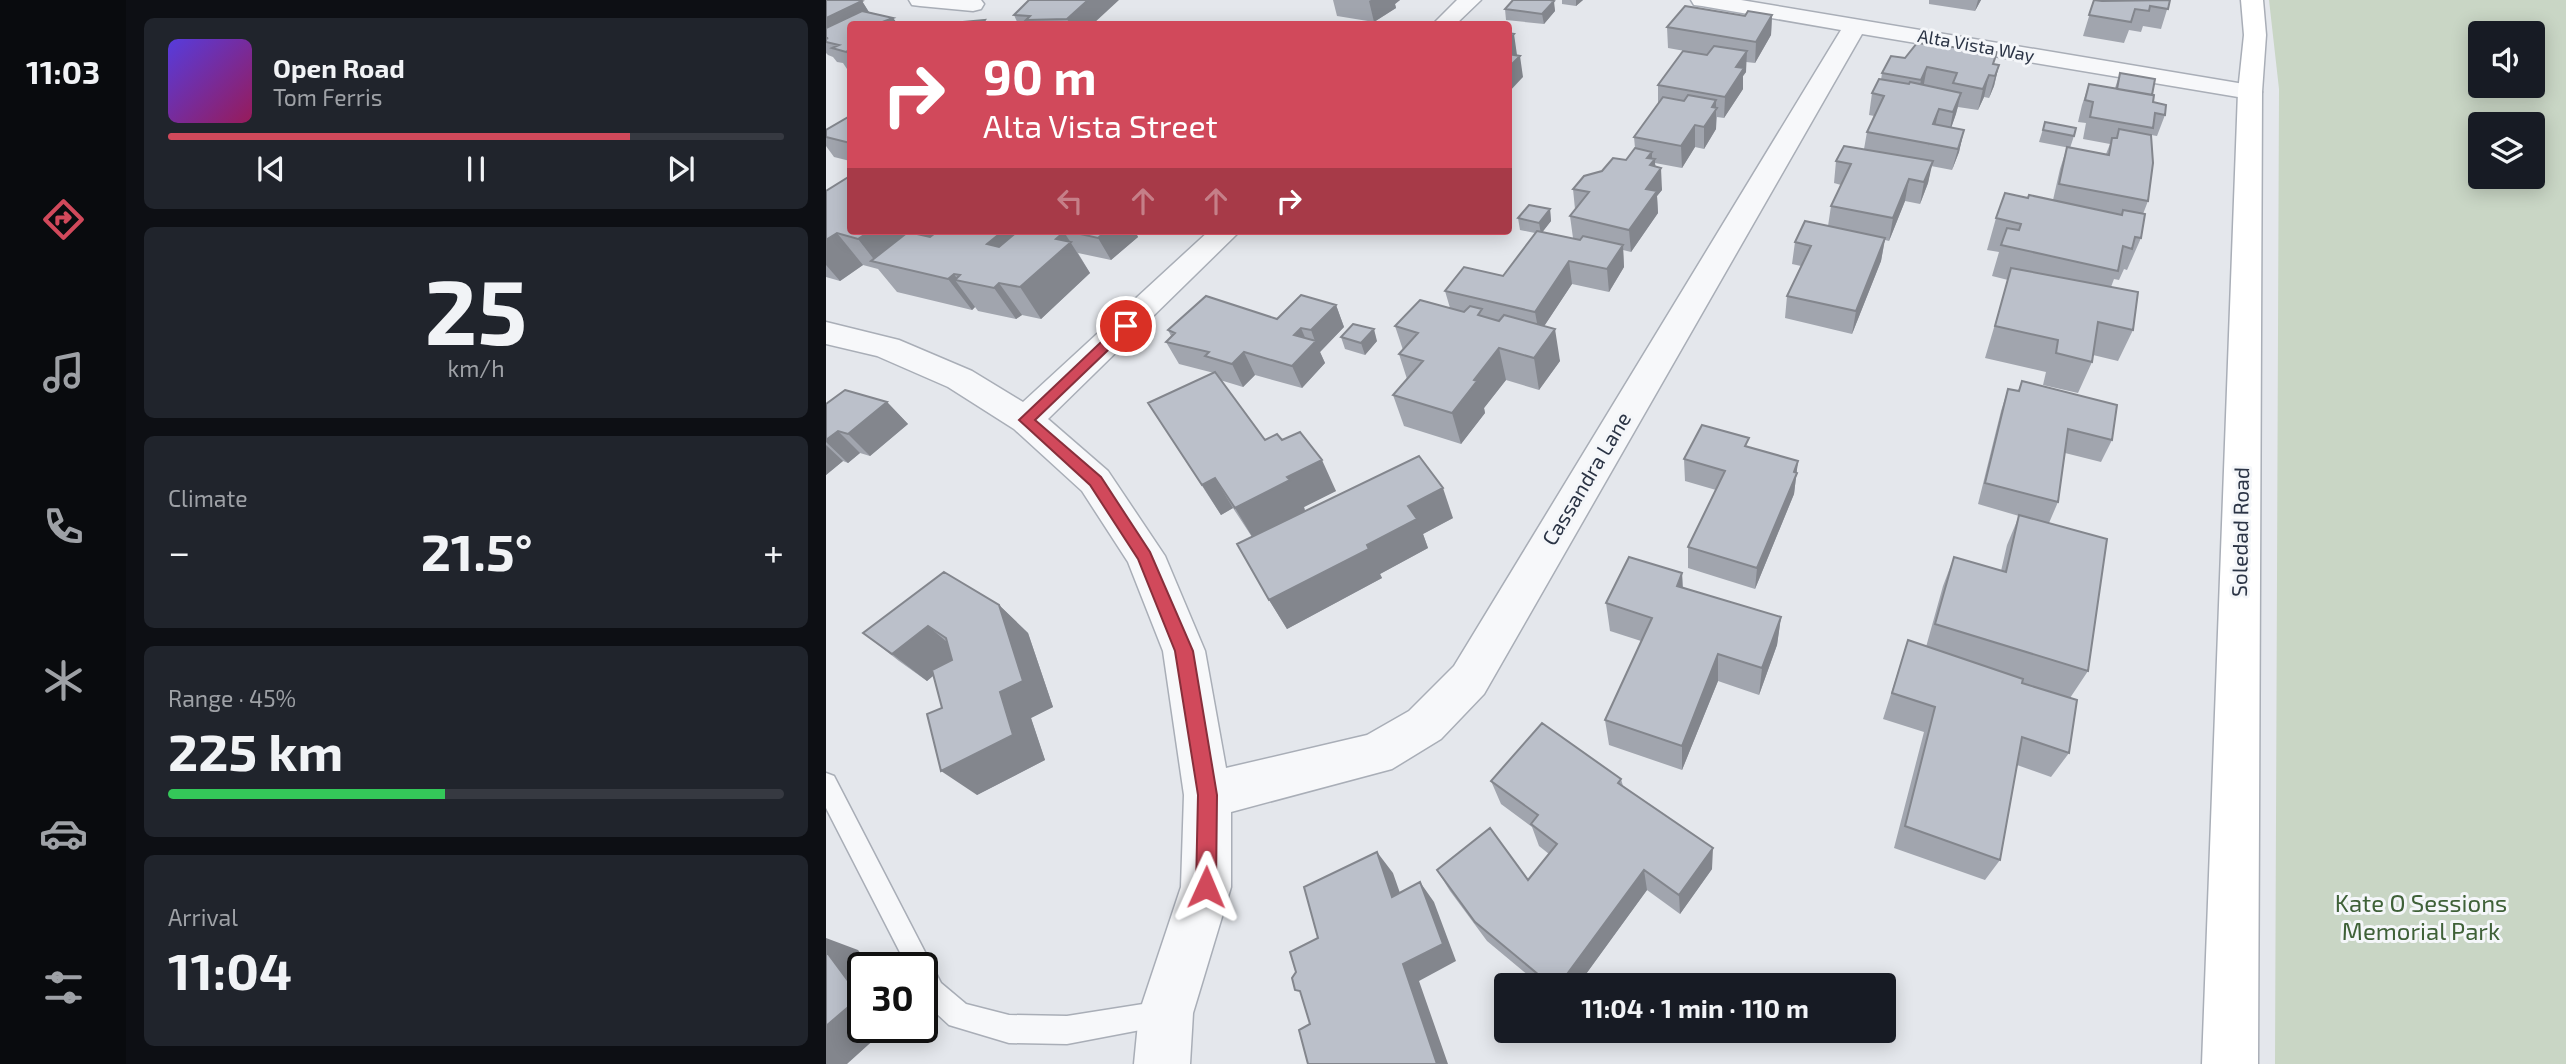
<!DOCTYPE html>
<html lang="en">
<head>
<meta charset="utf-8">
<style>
  body { margin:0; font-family:"Exo 2",sans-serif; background:#20242c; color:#f1f3f6; height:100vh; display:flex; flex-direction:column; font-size:26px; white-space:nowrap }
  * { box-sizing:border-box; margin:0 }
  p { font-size:23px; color:#9ea1a6 }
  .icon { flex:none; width:38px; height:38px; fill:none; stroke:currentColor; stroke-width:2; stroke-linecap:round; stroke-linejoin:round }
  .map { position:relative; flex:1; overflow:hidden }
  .side { display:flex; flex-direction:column; gap:18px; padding:18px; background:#0d0f14; width:700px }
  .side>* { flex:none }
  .hud { position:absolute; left:21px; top:21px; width:665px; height:214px; border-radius:7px; box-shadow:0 4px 18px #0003; background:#d1495b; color:#fff; overflow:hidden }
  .buttons { position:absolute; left:1642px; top:21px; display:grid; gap:14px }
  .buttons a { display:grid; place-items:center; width:77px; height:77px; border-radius:7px; background:#171b24; box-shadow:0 4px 18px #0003; font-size:35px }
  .speed { position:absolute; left:21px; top:952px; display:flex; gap:14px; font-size:35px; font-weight:700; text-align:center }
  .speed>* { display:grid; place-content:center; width:91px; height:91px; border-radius:50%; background:#171b24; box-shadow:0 4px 18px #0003; line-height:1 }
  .speed .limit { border:4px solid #111; border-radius:10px; background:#fff; color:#111 }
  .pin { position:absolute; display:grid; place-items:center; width:60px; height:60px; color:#fff; margin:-30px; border:4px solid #fff; border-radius:50%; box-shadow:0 2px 7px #0007 }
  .me { position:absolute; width:77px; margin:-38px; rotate:1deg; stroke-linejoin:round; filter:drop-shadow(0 0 5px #0008) }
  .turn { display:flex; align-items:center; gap:24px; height:147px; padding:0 21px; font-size:32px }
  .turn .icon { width:91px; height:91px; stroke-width:2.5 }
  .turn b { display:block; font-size:49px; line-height:60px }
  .lanes { display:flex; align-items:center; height:66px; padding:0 21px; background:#0003; justify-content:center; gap:35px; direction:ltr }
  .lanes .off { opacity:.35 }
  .big { font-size:52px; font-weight:700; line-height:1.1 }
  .side .card { flex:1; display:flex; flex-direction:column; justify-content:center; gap:10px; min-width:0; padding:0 24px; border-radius:10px; background:#20242c }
  .side .dial { align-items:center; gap:0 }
  .dial b { font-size:91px; line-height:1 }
  .song { display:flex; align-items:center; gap:21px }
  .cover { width:84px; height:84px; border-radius:10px; background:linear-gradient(135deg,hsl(250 70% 55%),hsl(330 70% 35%)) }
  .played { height:7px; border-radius:4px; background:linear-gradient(90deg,#d1495b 75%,#363941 75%) }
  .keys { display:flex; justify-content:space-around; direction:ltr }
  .heat { display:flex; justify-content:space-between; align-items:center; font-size:38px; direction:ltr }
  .charge { height:10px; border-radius:5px; background:linear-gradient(90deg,#34c759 45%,#363941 0) }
  .trip { position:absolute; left:668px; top:973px; width:402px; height:70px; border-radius:7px; background:#171b24; box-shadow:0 4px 18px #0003; font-weight:700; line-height:70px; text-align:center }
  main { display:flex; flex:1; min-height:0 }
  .dock { display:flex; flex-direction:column; width:126px; justify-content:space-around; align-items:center; background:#090b0e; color:#9ea1a6 }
  .dock .icon { width:49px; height:49px }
  .dock .active { color:#d1495b }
  .dock b { font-size:32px; color:#f1f3f6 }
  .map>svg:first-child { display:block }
  .green { fill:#c9d6c5; fill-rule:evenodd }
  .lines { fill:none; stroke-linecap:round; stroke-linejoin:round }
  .lane-casing { stroke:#a9aeb7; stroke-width:3 }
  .street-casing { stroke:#a9aeb7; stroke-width:3 }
  .secondary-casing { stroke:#a9aeb7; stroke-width:3 }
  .lane { fill:#f7f8fa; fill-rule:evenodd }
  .street { fill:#f7f8fa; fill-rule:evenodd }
  .secondary { fill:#fff; fill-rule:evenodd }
  .wall { fill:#a1a5ae }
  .shaded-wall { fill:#83868d }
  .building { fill:#bbc0ca; stroke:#83868d; stroke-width:2 }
  .route { fill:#d1495b; stroke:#882f3b; stroke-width:2 }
  .labels { text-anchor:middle; stroke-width:6; stroke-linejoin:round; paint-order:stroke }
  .far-street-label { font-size:18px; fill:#2b3445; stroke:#f4f6f9 }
  .street-label { font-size:21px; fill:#2b3445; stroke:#f4f6f9 }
  .near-park-label { font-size:24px; fill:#3f6138; stroke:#f4f6f9 }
</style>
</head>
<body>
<main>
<nav class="dock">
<b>11:03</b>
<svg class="icon active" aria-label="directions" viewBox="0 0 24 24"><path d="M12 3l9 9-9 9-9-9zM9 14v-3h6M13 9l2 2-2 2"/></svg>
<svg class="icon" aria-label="music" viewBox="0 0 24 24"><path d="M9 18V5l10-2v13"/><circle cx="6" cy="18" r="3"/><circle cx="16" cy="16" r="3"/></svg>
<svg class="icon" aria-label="phone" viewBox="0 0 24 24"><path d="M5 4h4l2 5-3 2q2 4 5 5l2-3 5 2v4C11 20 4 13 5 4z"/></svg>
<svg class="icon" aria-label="climate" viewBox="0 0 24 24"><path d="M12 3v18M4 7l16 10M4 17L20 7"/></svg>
<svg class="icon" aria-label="car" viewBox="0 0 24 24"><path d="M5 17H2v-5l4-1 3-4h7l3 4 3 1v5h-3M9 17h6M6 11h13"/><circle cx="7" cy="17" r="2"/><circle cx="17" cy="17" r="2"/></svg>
<svg class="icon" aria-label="filters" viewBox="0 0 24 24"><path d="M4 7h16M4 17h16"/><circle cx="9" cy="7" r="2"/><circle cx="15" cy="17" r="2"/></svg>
</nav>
<section class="side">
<div class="card">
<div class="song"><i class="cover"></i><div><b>Open Road</b><p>Tom Ferris</p></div></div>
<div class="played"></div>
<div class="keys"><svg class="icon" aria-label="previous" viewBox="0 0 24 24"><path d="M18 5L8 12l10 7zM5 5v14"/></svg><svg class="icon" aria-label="pause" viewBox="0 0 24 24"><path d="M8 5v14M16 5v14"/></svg><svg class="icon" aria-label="next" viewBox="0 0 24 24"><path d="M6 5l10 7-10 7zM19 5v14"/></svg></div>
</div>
<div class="card dial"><b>25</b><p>km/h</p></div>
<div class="card"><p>Climate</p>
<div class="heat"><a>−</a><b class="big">21.5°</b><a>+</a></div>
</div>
<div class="card"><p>Range · 45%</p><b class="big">225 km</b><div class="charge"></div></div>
<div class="card"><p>Arrival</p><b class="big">11:04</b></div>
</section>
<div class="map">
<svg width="1740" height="1064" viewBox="0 0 1740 1064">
  <rect width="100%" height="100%" fill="#e4e7ec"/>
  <!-- green -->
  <path class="green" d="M1443 0H1740V1064H1449L1453 89ZM1654 33H1706V86H1654ZM1654 124H1706V177H1654Z"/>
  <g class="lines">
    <defs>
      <path id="lane" d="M0 773 8 776 115 983 140 1004 183 1015 241 1016 336 1001 346 1004 349 1014 346 1024 241 1044 183 1043 123 1025 97 1001 96 968H82L0 808Z"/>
      <path id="street" d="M83 0H155L158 4 155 9 147 11 94 6 86 5Z
        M631 0H655L630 24H607Z
        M865 0H915L1424 85 1433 87 1436 92 1433 97 1424 99 1036 34 658 694 615 739 566 769 405 812V887L367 1013 364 1064H308L313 1013 355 887 358 795 337 651 302 562 256 491 188 429 122 387 51 356 0 344V322L73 340 146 371 197 402 383 231H414L222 419 282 471 339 556 379 651 400 768 541 735 583 711 628 666 1015 30 876 6 868 5Z"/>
      <path id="secondary" d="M1415 0H1437L1440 35 1436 92 1432 1064H1376L1412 92 1418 35Z"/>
    </defs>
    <!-- lane casing -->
    <use href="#lane" class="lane-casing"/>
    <!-- street casing -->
    <use href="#street" class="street-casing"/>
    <!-- secondary casing -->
    <use href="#secondary" class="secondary-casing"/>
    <!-- lane -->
    <use href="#lane" class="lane"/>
    <!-- street -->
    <use href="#street" class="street"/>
    <!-- secondary -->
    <use href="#secondary" class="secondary"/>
  </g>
  <!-- wall -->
  <path class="wall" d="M0 0 36 1 43 12 67 18 71 24H24V70L21 69 17 63 11 62 7 57 2 55 0 53Z
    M203 0 267 24H192L188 15Z
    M507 0H574L569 4 570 8 548 22 511 16Z
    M736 0H757L750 6 736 4Z
    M1103 0H1155L1149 11 1103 4Z
    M1268 0H1344L1335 29 1317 26 1315 32 1303 30 1298 43 1257 36Z
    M727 1 729 11 718 24 680 20 679 9Z
    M946 15 945 35 929 63 920 62V72L917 76V89L898 118 891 117 890 129 878 149 869 147 856 168 829 163 836 190 831 196 832 213 805 252 797 250 798 267 783 292 746 284 718 326 734 361 713 390 680 380 658 408 659 413 635 444 578 426 567 395 581 379 573 354 577 350 569 326 624 308 619 291 677 276 709 233 694 230 692 218 724 209 725 221 716 232 754 240 747 238 744 216 749 209 747 189 776 171 800 160 809 148 808 137 832 104V85L881 55 842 48 841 27 919 16Z
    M1079 58 1173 65 1168 86 1163 98 1158 97 1152 110 1132 107 1125 128 1138 130 1133 152 1126 170 1105 166 1102 183 1094 204 1079 201 1063 241 1059 240 1055 261 1026 334 959 318 961 296 975 266 966 264 969 242 1002 226 1005 206 1015 185 1008 183 1010 161 1038 149 1041 132 1048 116 1043 115 1046 93 1055 80 1056 73Z
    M1294 73 1326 95 1327 102 1339 115 1331 136 1325 135 1322 201 1317 214 1315 238 1301 270 1298 269 1293 280 1288 279 1285 287 1307 330 1292 361 1267 355 1266 362 1252 393 1217 385 1220 372 1159 358 1182 280 1166 276 1173 252 1161 250 1170 218 1202 198 1227 200 1234 169 1241 147 1280 154 1284 144 1257 139 1260 123 1252 122 1256 105 1263 84 1289 88Z
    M24 116V161L8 157 0 146V130Z
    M1219 122 1248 136 1244 148 1213 142Z
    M0 191 24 231H309L312 237 285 260 252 253 264 273 215 319 196 315 190 319 152 311 149 307 146 310 71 292 52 269 37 265 14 281 0 277Z
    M510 305 518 327 494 352 499 363 476 388 429 375 417 387 394 380 439 440H456L510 491 478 507 479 511 627 518 597 534 602 548 554 574 556 578 461 629 443 600 426 537 407 508 395 515 322 403 388 373 353 364 340 342 345 336 342 330 451 319Z
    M515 337 551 341 539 355 519 349Z
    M1196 381 1286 440 1275 462 1239 453 1232 502 1223 523 1262 671 1244 698 1243 753 1225 777 1191 765 1174 860 1159 880 1068 848 1098 732 1057 719 1082 640 1100 647 1117 586 1128 557 1175 571 1181 545 1193 516 1152 504 1175 411 1182 389 1192 391Z
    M61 402 82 424 44 456 34 453 22 463 17 461 0 475V404Z
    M922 447 972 461 968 494 929 589 862 568V547L890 490 859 481 858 459Z
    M856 573 857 588 955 617 951 645 933 695 892 681 856 770 783 745 779 720 815 641 784 631 780 603Z
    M173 605 202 633 227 707 205 718 219 760 151 795 107 676 101 681 73 661 37 633Z
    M795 779 797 786 886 869 854 914 821 890 752 985H714L661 941 624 891 611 870 702 880 723 854 713 846 706 827 675 804 665 781Z"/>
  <!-- shaded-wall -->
  <path class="shaded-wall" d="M262 0H293L267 24H244L241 19Z
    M545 0H574L569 4 570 8 548 22 543 1Z
    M721 0 728 1 729 11 718 24 716 14Z
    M750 0H757L750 6Z
    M1152 0H1155L1149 11Z
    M36 1 49 22 0 38V18Z
    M946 15 945 35 929 63 930 42Z
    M67 18 72 24 59 21Z
    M688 34 691 55 682 64V40Z
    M24 49V58L20 52Z
    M921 51 920 72 917 76V89L898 118 899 97 910 67Z
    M694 56 697 77 682 93V68Z
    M1173 65 1168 86 1163 98 1169 76Z
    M1101 67 1097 89 1091 101 1095 80Z
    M1163 75 1158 97 1152 110 1157 89Z
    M1135 93 1130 114 1123 134 1127 112Z
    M890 100V129L878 149V127L886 107Z
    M1113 109 1108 131 1102 146 1107 124Z
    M869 125V147L856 168 855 146Z
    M1138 130 1133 152 1126 170 1132 149Z
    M826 152V163L829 159V176L835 168 836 190 831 196 832 213 805 252 803 230 820 189 821 158Z
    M1107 161 1102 183 1094 204 1098 182Z
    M1083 179 1079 201 1063 241 1067 218Z
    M724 209 725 221 715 234 713 223Z
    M44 231H115L65 265 50 262 32 239Z
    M177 231H194L208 254 161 244Z
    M280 231H309L312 237 285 260 272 238Z
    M238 232 264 273 215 319 194 287 230 239Z
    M11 233 37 265 14 281 0 265V240Z
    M1059 238 1055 261 1026 334 1030 311Z
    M797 245 798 267 783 292 781 269Z
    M743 261 746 284 713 334 709 312Z
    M128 274 132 280H129L149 307 146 310 122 279Z
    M173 283 196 315 190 319 168 288Z
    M510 305 518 327 494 352 499 363 476 388 466 366 468 335 475 328 483 347 489 341 485 330Z
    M548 329 551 341 539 355 535 343Z
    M729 329 734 361 713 390 708 358Z
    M673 348 680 380 658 408 659 413 635 444 626 413 648 380Z
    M418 352 429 375 417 387 406 364Z
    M61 402 82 424 44 456 22 434Z
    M12 431 34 453 22 463 0 442V440Z
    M0 445 17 461 0 475Z
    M496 460 510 491 478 507 479 511 427 538 409 508 461 477Z
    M972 461 968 494 929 589 931 568Z
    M389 478 407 508 395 515 376 485Z
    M617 488 627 518 597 534 602 548 554 574 556 578 461 629 443 600 541 545 582 506Z
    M856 573 857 602 851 586Z
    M173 605 202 633 227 707 205 718 219 760 151 795 115 771 174 692Z
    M955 617 951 645 933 695 936 668Z
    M102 626 134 653 101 681 66 654Z
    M892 654V681L856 770V746Z
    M887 848 886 869 854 914 853 895Z
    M551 852 567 873 582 916 566 897Z
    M818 870 821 890 752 985H733Z
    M594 882 608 902 630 961 593 981 622 1064H611L577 964Z
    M0 938 32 950 46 968H37V1027H62L21 1064H0Z"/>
  <!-- building -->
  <path class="building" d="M0 0H32L36 1 0 18Z
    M203 0H262L241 19 200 20 204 16 188 15Z
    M687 0H724L728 1 716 14 679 9Z
    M1268 0 1276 1 1344 0 1342 9 1324 6 1323 11 1309 9 1305 22 1263 15Z
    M859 6 919 16 922 11 946 15 930 42 841 27Z
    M36 11 67 18 59 21 73 24H24V49L20 52 6 48 13 45 0 42V39L2 38H0V28Z
    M159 20 157 23 166 22V24H135L137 22Z
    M682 33 688 34 682 40Z
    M1091 43 1171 52 1167 64 1173 65 1169 76 1163 75 1157 89 1127 83 1131 73 1101 67 1095 80 1056 73 1065 56 1079 58Z
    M888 46 921 51 910 67 918 68 899 97 832 85 857 51 881 55Z
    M682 54 694 56 682 68Z
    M1294 73 1329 79 1326 95 1291 89Z
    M1053 79 1083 84 1084 82 1135 93 1127 112 1113 109 1107 124 1138 130 1132 149 1041 132 1058 96 1046 93Z
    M1263 84 1328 95 1327 102 1340 105 1339 115 1329 113 1327 128 1264 117 1267 102 1259 100Z
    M862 95 890 100 886 107 891 108 878 127 869 125 855 146 808 137 837 97 858 101Z
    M24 116V143L0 137V130Z
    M1219 122 1250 128 1248 136 1217 130Z
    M1293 129 1325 135 1327 163 1322 201 1233 184 1241 147 1283 155 1286 138H1291Z
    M1018 146 1107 161 1098 182 1083 179 1067 218 1005 206 1025 164 1010 161Z
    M809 148 826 152 821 158 829 159 824 165 835 168 820 189 831 191 803 230 744 216 763 192 747 189 758 176 776 171 787 158 800 160Z
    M24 176V231H44L32 239 11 233 0 240V191Z
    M1179 193 1202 198 1203 195 1296 215 1297 210 1319 214 1315 238 1309 237 1306 249 1297 246 1292 271 1175 245 1181 228 1193 230 1195 224 1170 218Z
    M703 205 724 209 713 223 692 218Z
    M979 221 1059 238 1030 311 961 296 985 246 969 242Z
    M112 231H177L161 244 173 247 192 231H233L238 232 230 239 245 242 194 287 173 283 168 288 129 280 134 275 128 274 122 279 45 261 82 232 104 237Z
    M241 231H280L272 238Z
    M711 231 754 240 757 236 797 245 781 269 743 261 709 312 619 291 638 267 677 276Z
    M1185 268 1312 292 1307 330 1272 322 1266 362 1230 353 1232 340 1169 326Z
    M475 295 510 305 485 330 475 328 468 335 490 341 466 366 418 352 406 364 379 356 383 352 340 342 349 333 342 330 380 296 451 319Z
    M594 300 638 312 644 306 656 309 652 315 673 321 678 315 729 329 708 358 673 348 648 380 651 381 626 413 567 395 597 361 573 354 592 333 569 326Z
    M527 324 548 329 535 343 515 337Z
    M389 372 439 440 451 434 456 440 474 432 496 460 461 477 464 480 409 508 389 478 376 485 322 403Z
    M1196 381 1291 405 1286 440 1242 429 1232 502 1159 483 1182 389 1193 391Z
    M19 390 61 402 22 434 12 431 0 440V404Z
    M876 425 923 438 919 446 972 461 968 472 971 473 931 568 862 547 899 471 858 459Z
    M593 456 617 488 582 506 591 519 541 545 543 549 443 600 411 544Z
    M1193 515 1281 539 1262 671 1109 624 1128 557 1180 572Z
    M803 557 856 573 851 586 955 617 936 668 892 654 856 746 779 720 826 618 780 603Z
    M118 572 173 605 197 681 174 692 187 735 115 771 101 714 116 708 106 670 126 660 120 638 102 626 66 654 37 633Z
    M1082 640 1197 679 1196 683 1251 700 1243 753 1196 737 1174 860 1079 826 1109 707 1066 693Z
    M716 723 795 779 792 783 887 848 853 895 818 870 733 985H725L649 922 611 870 664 828 702 880 731 844 705 824 712 815 665 781Z
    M551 852 566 897 594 882 617 944 577 964 611 1064H482L473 1030 484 1024 474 991 469 990 466 978 470 972 464 952 492 938 478 887Z
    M0 951 34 997 0 1026Z"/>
  <!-- route -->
  <path class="route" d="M300 321 306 326 304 329 209 420 275 477 324 552 367 651 391 795 390 887 387 895 380 898 373 895 370 887 372 795 349 651 312 559 264 485 193 420 295 323Z"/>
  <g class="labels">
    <!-- far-street labels -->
    <g class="far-street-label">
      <text transform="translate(1150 46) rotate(10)" y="6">Alta Vista Way</text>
    </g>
    <!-- street labels -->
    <g class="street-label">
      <text transform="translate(761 479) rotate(-59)" y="7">Cassandra Lane</text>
      <text transform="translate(1415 532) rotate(-89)" y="7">Soledad Road</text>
    </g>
    <!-- near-park labels -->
    <g class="near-park-label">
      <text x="1595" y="912">Kate O Sessions<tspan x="1595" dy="28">Memorial Park</tspan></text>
    </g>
  </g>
</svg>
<div class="buttons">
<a><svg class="icon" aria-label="sound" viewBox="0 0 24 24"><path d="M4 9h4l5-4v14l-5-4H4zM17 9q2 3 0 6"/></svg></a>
<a><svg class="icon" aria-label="layers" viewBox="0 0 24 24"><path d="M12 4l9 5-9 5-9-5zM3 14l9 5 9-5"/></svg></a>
</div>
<div class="speed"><div class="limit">30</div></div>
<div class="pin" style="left:300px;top:326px;background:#d93025"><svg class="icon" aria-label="arrive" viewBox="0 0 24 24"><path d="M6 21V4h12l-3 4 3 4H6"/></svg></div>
<svg class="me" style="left:380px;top:887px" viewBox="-20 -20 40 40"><path d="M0-17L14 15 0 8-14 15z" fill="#d1495b" stroke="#fff" stroke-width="4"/></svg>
<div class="trip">11:04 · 1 min · 110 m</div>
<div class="hud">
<div class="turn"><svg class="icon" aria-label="right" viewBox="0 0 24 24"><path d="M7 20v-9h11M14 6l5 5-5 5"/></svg><div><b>90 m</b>Alta Vista Street</div></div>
<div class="lanes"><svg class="icon off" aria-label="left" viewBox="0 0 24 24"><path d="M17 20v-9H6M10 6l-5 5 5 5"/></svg><svg class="icon off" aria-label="ahead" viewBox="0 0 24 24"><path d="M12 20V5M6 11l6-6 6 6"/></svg><svg class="icon off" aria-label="ahead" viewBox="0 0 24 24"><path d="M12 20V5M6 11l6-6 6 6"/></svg><svg class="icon" aria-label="right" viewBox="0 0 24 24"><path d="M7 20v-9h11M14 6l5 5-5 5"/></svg></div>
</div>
</div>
</main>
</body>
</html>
